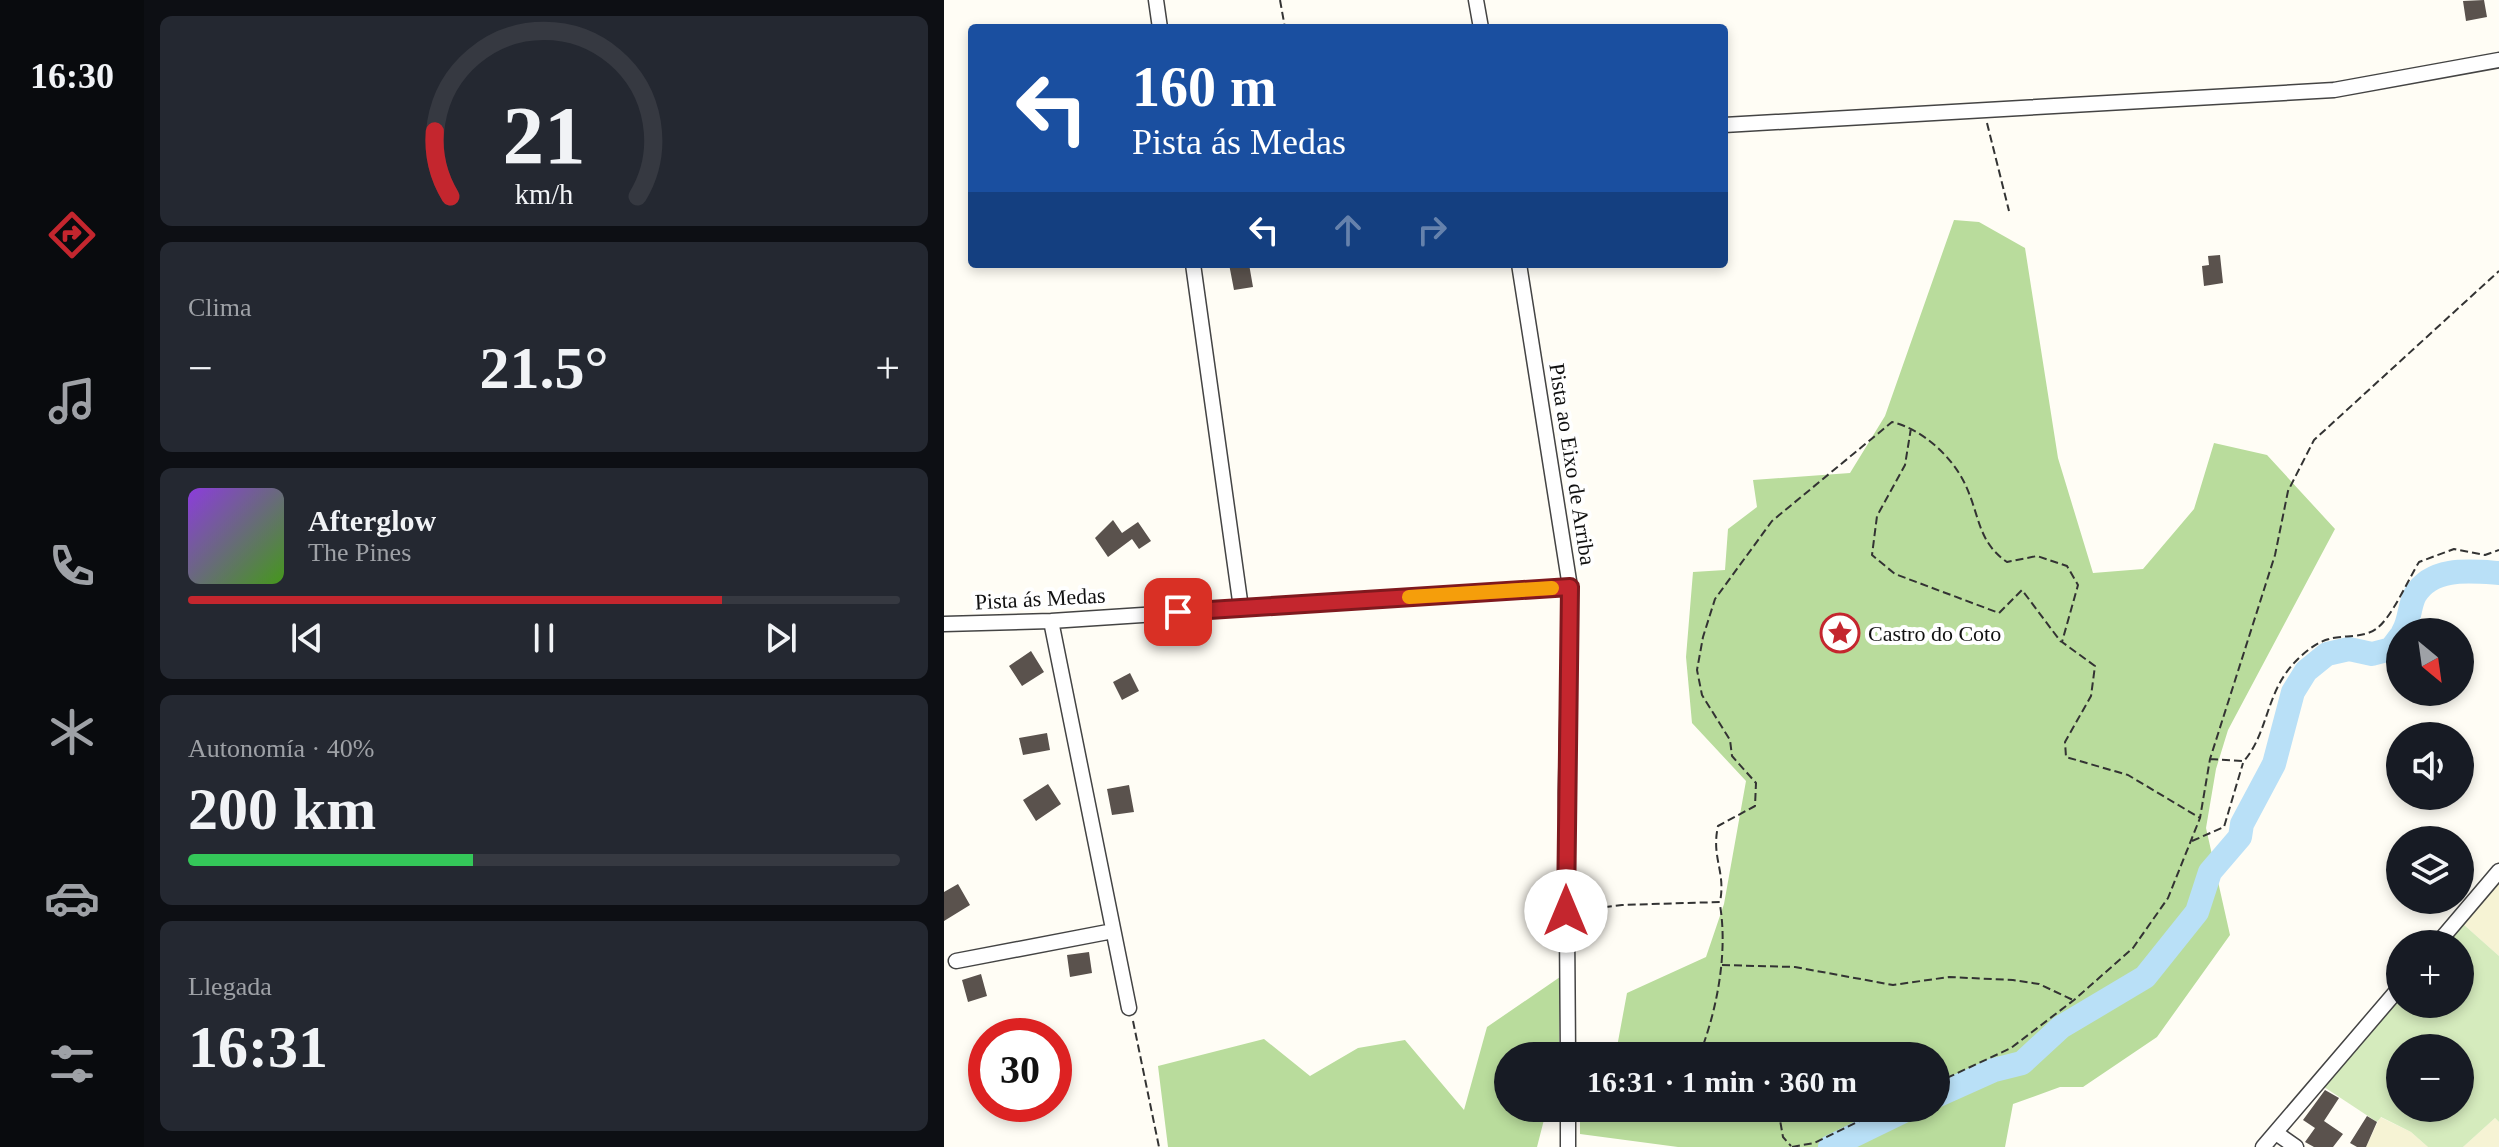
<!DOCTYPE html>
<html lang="es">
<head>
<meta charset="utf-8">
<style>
  body { margin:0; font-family:"Times New Roman",serif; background:#242831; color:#f1f3f6; height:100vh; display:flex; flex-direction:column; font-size:30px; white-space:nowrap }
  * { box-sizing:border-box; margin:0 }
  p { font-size:26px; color:#9ea1a6 }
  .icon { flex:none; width:44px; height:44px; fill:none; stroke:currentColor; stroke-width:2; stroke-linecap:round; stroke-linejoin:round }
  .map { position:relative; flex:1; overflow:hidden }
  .side { display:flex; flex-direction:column; gap:16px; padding:16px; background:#0d0f14; width:800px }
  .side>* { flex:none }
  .top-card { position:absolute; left:24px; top:24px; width:760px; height:244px; border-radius:8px; box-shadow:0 4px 12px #0003; background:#1a4fa0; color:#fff; overflow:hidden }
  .needle { width:52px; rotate:151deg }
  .tools { position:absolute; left:1442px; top:618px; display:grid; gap:16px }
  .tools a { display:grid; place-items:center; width:88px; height:88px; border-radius:50%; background:#171b24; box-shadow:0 4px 12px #0003; font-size:40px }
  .speed { position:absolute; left:24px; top:1018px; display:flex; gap:16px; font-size:40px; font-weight:700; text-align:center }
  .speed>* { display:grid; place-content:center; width:104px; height:104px; border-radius:50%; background:#171b24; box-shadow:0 4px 12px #0003; line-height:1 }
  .speed .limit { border:12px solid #d22; background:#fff; color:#111 }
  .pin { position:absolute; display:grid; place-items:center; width:68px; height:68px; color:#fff; margin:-34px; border-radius:16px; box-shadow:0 4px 12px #0006 }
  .me { position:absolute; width:88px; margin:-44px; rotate:0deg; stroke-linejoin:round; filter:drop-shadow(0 0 6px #0008) }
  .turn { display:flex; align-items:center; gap:28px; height:168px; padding:0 32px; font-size:36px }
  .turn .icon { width:104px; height:104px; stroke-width:2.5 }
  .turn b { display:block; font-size:56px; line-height:68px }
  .lanes { display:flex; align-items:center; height:76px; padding:0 32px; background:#0003; justify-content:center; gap:40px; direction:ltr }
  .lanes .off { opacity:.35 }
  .big { font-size:60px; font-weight:800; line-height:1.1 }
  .side .widget { flex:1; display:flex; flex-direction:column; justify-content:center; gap:12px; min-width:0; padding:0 28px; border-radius:12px; background:#242831 }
  .side .dial { align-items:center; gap:0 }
  .dial svg { height:208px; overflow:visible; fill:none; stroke:#363941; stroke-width:7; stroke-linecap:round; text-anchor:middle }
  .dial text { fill:#f1f3f6; stroke:none }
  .song { display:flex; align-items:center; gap:24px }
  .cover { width:96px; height:96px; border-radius:12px; background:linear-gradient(135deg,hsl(270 70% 55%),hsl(100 70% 35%)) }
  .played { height:8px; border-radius:4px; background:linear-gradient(90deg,#c4262e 75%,#363941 75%) }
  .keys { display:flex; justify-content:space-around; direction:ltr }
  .heat { display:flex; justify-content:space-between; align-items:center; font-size:44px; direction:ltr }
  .charge { height:12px; border-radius:6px; background:linear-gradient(90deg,#34c759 40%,#363941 0) }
  .trip { position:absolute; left:550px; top:1042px; width:456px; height:80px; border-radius:40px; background:#171b24; box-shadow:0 4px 12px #0003; font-weight:800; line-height:80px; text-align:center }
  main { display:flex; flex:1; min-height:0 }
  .menu { display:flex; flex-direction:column; width:144px; justify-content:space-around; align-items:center; background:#090b0e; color:#9ea1a6 }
  .menu .icon { width:56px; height:56px }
  .menu .active { color:#c4262e }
  .menu b { font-size:36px; color:#f1f3f6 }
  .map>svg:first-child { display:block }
  .farmland { fill:#f6f3d4 }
  .green { fill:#d5ebbd; fill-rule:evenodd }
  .forest { fill:#b9dc9c }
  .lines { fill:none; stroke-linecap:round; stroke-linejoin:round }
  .river { stroke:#b9e0f7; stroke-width:24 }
  .building { fill:#5a524d }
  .street-casing { stroke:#444; stroke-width:17 }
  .path { stroke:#333; stroke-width:2; stroke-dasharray:8 4; stroke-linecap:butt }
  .street { stroke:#fff; stroke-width:14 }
  .route-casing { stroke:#7f191e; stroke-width:20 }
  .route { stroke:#c4262e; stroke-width:14 }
  .slow { stroke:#f59e0b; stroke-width:14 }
  .labels { text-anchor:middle; stroke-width:8; stroke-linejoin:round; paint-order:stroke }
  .street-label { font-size:22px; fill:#111; stroke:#fff }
  .poi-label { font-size:22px; fill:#111; stroke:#fff; text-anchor:start }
</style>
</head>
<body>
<main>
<nav class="menu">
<b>16:30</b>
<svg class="icon active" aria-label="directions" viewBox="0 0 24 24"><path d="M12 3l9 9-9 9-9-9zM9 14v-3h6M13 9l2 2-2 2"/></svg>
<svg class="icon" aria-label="music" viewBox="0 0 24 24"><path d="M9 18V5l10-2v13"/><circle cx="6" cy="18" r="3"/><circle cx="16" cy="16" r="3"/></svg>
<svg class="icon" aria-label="phone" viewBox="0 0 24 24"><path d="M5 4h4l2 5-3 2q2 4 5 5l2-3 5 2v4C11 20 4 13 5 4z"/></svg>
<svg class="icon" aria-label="climate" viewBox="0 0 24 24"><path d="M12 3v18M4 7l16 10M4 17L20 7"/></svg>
<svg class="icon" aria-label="car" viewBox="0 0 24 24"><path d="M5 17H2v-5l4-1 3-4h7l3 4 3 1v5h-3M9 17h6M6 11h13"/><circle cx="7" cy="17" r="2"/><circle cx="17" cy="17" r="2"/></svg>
<svg class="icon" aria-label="filters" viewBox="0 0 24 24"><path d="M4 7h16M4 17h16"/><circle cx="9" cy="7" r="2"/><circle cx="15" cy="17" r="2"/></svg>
</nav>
<section class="side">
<div class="widget dial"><svg viewBox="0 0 100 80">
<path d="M14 69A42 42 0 1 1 86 69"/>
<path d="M14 69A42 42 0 0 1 8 44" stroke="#c4262e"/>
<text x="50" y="56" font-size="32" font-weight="700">21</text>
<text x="50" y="72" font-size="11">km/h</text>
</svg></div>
<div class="widget"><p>Clima</p>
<div class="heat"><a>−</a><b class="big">21.5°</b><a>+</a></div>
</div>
<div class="widget">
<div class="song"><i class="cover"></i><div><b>Afterglow</b><p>The Pines</p></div></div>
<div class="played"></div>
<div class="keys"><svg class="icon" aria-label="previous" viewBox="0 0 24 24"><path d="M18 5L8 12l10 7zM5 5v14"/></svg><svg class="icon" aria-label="pause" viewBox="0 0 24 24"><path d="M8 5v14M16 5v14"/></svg><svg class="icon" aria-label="next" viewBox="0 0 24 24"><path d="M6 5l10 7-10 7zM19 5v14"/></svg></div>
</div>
<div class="widget"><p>Autonomía · 40%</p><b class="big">200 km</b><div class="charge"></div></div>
<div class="widget"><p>Llegada</p><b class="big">16:31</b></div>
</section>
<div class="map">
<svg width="1555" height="1147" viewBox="0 0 1555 1147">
  <rect width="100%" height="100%" fill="#fffdf5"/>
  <!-- farmland -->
  <path class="farmland" d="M1555 880V956L1519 924Z
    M1436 1117 1467 1132 1484 1147H1422Z
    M1551 1118 1555 1122V1147H1519Z"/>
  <!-- green -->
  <path class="green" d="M1519 924 1555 956V1122L1551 1118 1519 1147H1484L1467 1132 1437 1117 1433 1122 1377 1085 1456 995V1004H1516V944H1502ZM1456 1048H1516V1108H1456Z"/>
  <!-- forest -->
  <path class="forest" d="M1010 220 1035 222 1081 248 1114 458 1149 573 1199 569 1250 509 1270 443 1323 455 1391 529 1284 730 1272 769 1262 828 1286 935 1213 1037 1139 1087H1116L1069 1104 1061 1147H734L636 1134V1108H992V1056H637V1053L673 1047 683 993 762 957 780 904 802 781 748 723 742 657 749 572 781 570 784 529 813 507 809 480 906 473 941 416Z
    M616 977 615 1056H564V1108H603L593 1147H224L214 1066 320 1039 366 1076 414 1048 461 1040 520 1110 543 1027Z"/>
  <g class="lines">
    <!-- river -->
    <path class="river" d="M1459 632C1466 621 1465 606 1471 595 1488 566 1527 571 1555 573
      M992 1096 1050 1070 1078 1063 1117 1027 1201 977 1253 912 1266 872 1296 837 1298 824 1330 764 1349 692 1362 671 1383 654 1405 649 1428 654 1447 649 1456 637
      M886 1147 966 1108"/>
  </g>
  <!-- building -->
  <path class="building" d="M1540 0 1543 17 1522 21 1519 1Z
    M1276 255 1279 283 1260 286 1258 266 1265 265 1264 256Z
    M285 264H305L309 287 290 290Z
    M169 520 178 533 194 522 207 541 195 549 188 539 164 557 151 538Z
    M87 651 100 672 78 686 65 666Z
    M186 673 195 691 178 700 169 682Z
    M103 733 106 750 79 755 75 738Z
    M104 784 117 804 92 821 79 800Z
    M185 785 190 812 168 815 163 789Z
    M14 884 26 905 0 921V892Z
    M145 952 148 973 126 977 123 955Z
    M37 974 43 996 24 1002 18 980Z
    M1381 1090 1395 1098 1380 1121 1399 1134 1389 1147H1370L1361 1142 1371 1128 1359 1120Z
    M1423 1116 1433 1122 1422 1147H1413L1406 1143Z"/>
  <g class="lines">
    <defs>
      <path id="street" d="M212 0 216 28
        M532 0 537 28
        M780 125 1390 90 1555 60
        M249 264 297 608
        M575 264 626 587 622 793 624 1056
        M107 621 185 1008
        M0 624 107 621 626 587
        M1493 944 1555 871
        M12 961 169 931
        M1332 1133 1352 1147
        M624 1147V1108
        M1319 1147 1456 987"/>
    </defs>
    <!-- street casing -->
    <use href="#street" class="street-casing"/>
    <!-- path -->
    <path class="path" d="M336 0 341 28
      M1043 123 1065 211
      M967 428 961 465 933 516 928 555 951 574 1055 613 1078 590 1117 642
      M1266 759 1300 761C1322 735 1322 701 1342 673 1351 660 1369 643 1385 639 1399 635 1420 638 1432 629 1447 619 1464 580 1475 562L1510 549 1541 555 1555 550
      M1248 841 1280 827 1299 763
      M636 910 678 905 776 902C782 871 767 858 774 826L811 806 812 783 788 756 786 740 758 695 753 670 759 637 771 599 828 521 948 422C978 429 1009 457 1022 486 1036 517 1034 542 1063 562L1093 556 1123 566 1134 585 1118 642 1151 666 1147 696 1121 742 1122 757 1184 775 1256 818
      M778 965 851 967 949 985 1005 977 1069 980 1095 984 1129 1000
      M189 1021 215 1147
      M755 1056C773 1011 784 953 776 905
      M992 1083 1067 1048 1130 1000 1189 948 1224 898 1256 818 1266 759 1331 555 1344 491 1370 440 1555 271
      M740 1108 758 1111 778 1108
      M818 1108 836 1120 839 1137 847 1146
      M848 1147 870 1143 942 1108"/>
    <!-- street -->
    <use href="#street" class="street"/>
  </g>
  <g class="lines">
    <defs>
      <path id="route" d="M234 612 626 587 622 911"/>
    </defs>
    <!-- route casing -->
    <use href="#route" class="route-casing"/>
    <!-- route -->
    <use href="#route" class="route"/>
    <!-- slow -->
    <path class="slow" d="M465 597 608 588"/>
  </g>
  <!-- icons -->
  <defs>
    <symbol id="sight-ring" viewBox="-11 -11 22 22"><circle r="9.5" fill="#fff" stroke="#c4262e" stroke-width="1.5"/><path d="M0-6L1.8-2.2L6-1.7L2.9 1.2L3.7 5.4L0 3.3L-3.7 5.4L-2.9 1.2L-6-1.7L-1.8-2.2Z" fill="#c4262e"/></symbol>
  </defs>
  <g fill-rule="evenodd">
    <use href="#sight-ring" x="874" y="611" width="44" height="44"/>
  </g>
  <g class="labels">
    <!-- street labels -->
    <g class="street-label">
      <text transform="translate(629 464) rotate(81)" y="8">Pista ao Eixo de Arriba</text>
      <text transform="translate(96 598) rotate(-3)" y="8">Pista ás Medas</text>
    </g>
    <!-- poi labels -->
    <g class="poi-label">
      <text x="924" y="641">Castro do Coto</text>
    </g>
  </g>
</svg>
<div class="tools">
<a><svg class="needle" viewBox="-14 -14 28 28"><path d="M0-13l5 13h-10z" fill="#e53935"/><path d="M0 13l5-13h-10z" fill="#9ea1a6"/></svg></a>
<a><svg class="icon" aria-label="sound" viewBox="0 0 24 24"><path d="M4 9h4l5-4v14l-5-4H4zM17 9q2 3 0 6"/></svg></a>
<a><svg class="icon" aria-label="layers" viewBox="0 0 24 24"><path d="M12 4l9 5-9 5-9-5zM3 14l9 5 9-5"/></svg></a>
<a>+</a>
<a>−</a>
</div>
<div class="speed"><div class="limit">30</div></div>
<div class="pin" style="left:234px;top:612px;background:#d93025"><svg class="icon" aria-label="arrive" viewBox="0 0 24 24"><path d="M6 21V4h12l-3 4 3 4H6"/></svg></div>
<svg class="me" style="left:622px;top:911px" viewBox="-20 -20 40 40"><circle r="19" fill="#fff"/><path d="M0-13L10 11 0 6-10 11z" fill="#c4262e"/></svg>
<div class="trip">16:31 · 1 min · 360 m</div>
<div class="top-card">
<div class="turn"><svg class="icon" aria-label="left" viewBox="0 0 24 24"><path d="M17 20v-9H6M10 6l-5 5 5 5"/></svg><div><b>160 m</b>Pista ás Medas</div></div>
<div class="lanes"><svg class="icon" aria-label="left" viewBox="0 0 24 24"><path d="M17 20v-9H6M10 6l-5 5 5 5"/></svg><svg class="icon off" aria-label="ahead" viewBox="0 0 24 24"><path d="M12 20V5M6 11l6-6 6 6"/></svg><svg class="icon off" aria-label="right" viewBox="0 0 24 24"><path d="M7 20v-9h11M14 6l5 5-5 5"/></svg></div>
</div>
</div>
</main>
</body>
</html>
